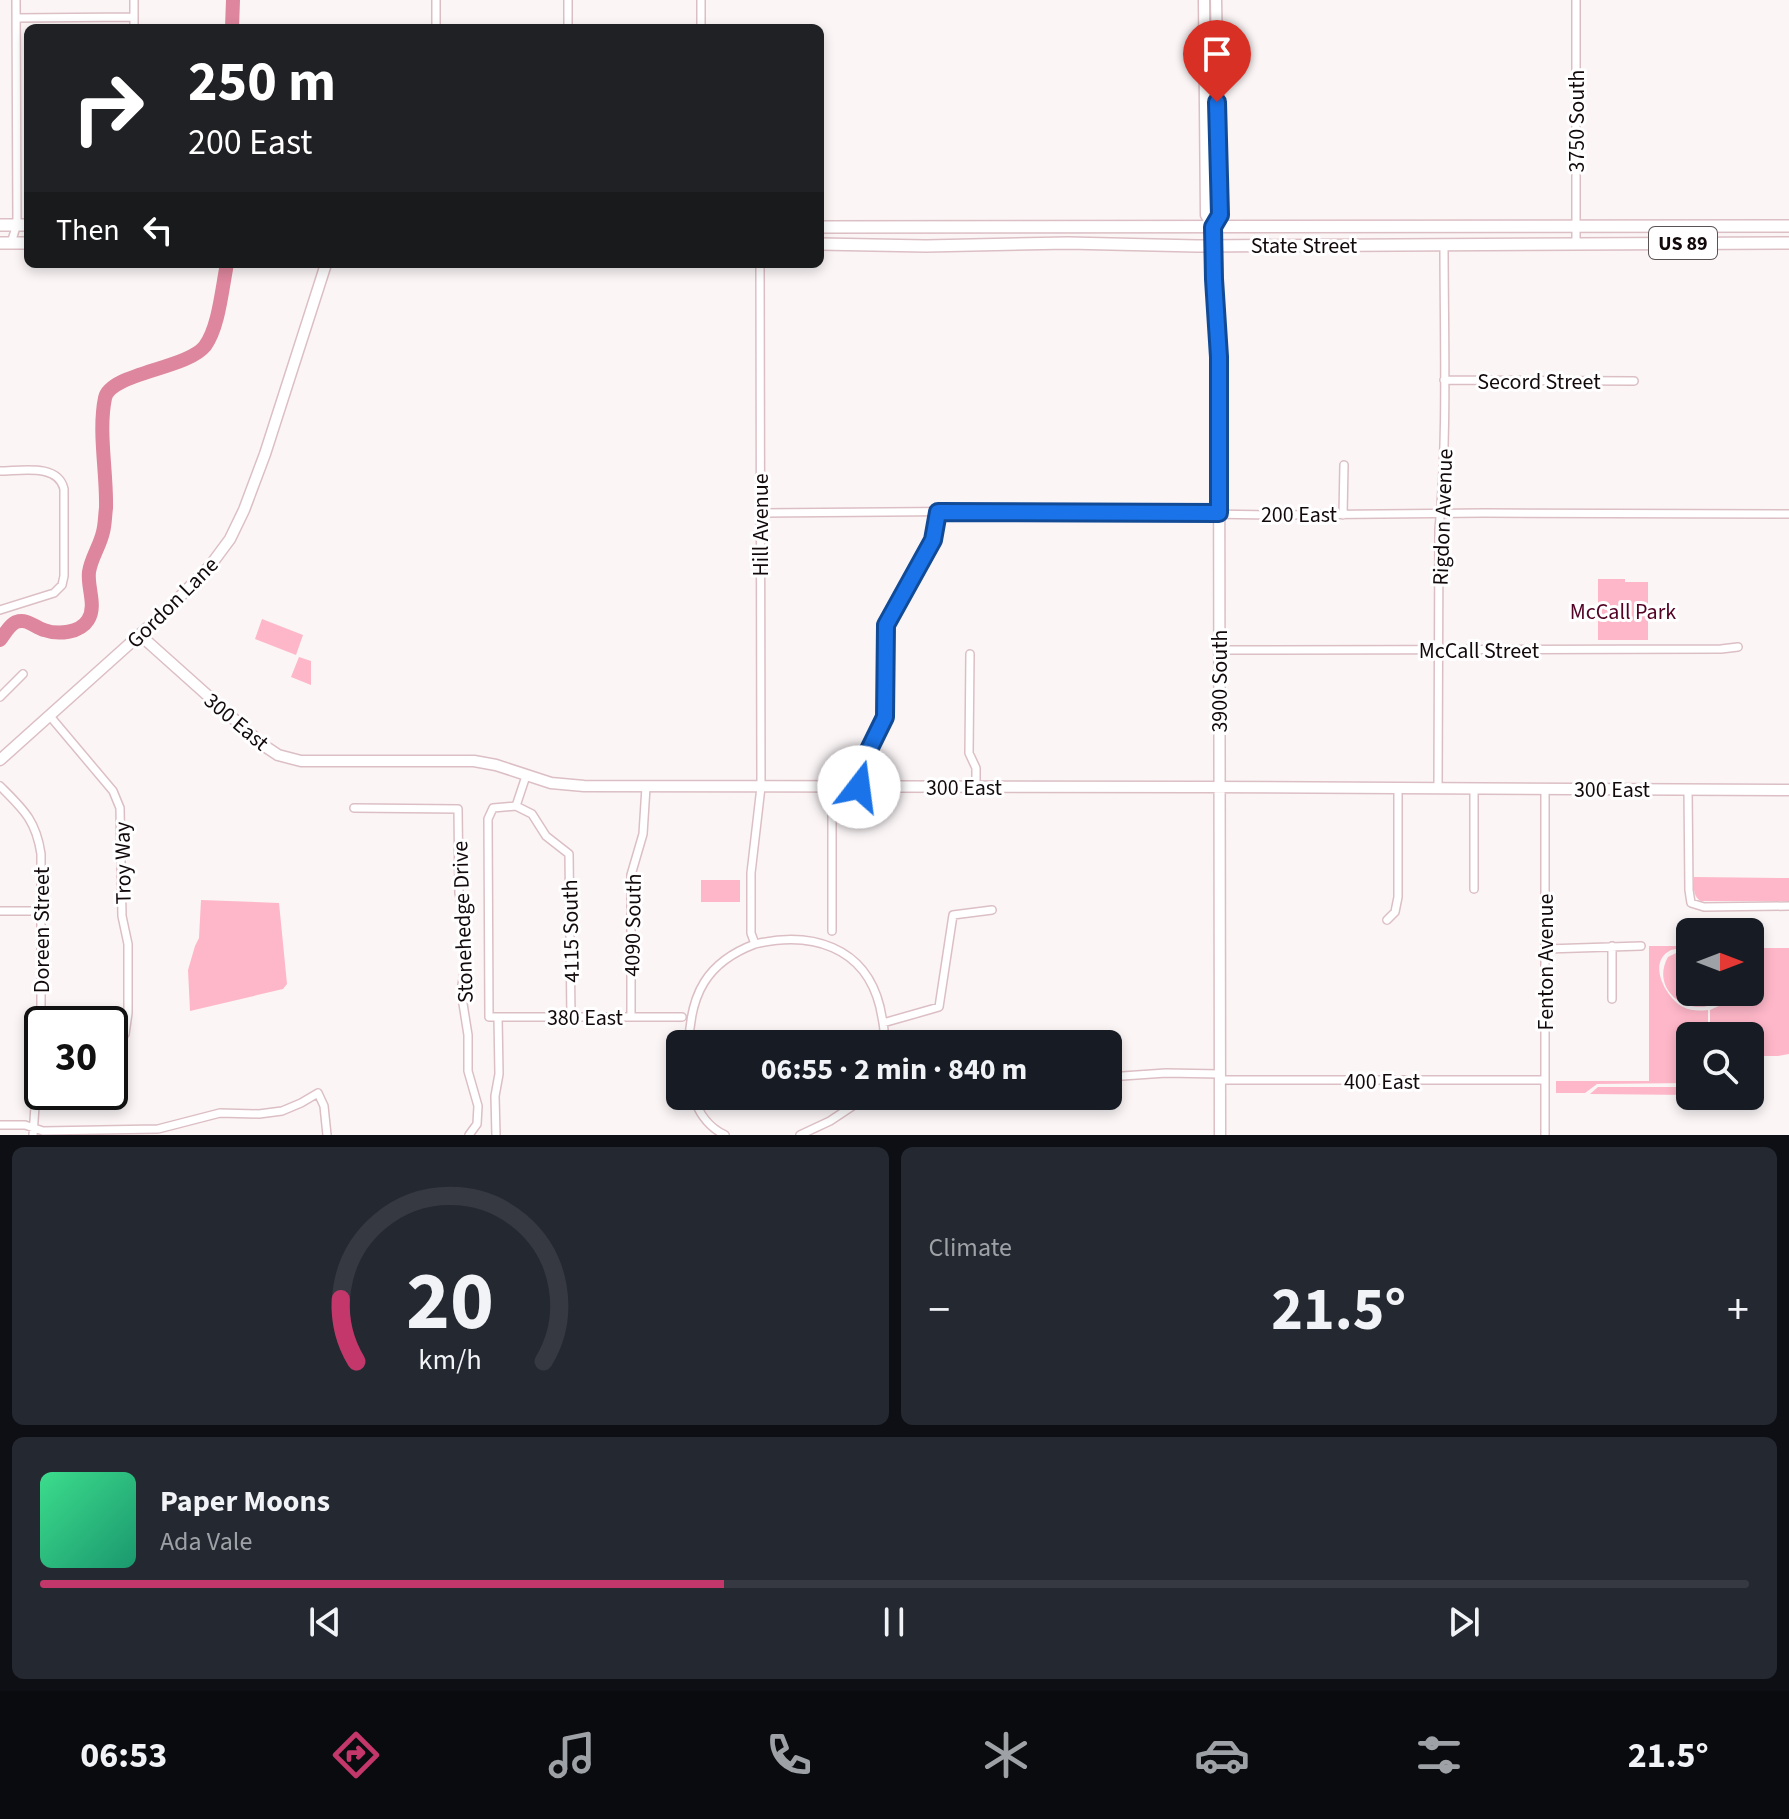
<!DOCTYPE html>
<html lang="en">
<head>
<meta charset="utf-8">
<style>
  body { margin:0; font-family:"Source Sans 3",sans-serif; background:#242831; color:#f1f3f6; height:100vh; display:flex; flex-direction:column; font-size:30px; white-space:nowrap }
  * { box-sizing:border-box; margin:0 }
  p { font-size:26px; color:#9ea1a6 }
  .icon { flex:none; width:44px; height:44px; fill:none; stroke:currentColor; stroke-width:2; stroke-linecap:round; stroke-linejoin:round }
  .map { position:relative; height:1135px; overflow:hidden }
  .details { display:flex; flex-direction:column; gap:12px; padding:12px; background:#0d0f14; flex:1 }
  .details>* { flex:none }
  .top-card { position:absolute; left:24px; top:24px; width:800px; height:244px; border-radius:12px; box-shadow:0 4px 12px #0003; background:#202124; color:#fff; overflow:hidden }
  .needle { width:52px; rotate:90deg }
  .tools { position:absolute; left:1676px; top:918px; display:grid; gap:16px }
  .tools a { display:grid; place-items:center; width:88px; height:88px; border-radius:12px; background:#171b24; box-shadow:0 4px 12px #0003; font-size:40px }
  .speed { position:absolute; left:24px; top:1006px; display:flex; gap:16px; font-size:40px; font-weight:700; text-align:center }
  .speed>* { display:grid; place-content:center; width:104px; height:104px; border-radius:50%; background:#171b24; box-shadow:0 4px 12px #0003; line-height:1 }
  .speed .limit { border:4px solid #111; border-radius:12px; background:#fff; color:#111 }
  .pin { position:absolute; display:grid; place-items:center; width:68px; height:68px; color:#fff; margin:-82px -34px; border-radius:50% 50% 50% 0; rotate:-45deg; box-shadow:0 0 8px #0007 }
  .pin .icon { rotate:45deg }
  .me { position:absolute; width:88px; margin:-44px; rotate:15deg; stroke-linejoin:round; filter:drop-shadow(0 0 6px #0008) }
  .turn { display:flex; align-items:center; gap:28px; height:168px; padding:0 32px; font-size:36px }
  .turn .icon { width:104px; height:104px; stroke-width:2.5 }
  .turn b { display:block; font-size:56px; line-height:68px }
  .then { display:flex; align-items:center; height:76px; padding:0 32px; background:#0003; gap:16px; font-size:30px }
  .big { font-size:60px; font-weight:700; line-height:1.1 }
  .details .widget { flex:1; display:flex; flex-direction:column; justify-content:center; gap:12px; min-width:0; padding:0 28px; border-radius:12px; background:#242831 }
  .details .dial { align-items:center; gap:0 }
  .dial svg { height:208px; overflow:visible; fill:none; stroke:#363941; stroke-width:7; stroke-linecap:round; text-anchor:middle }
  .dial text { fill:#f1f3f6; stroke:none }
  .song { display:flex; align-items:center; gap:24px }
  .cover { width:96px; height:96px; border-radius:12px; background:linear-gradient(135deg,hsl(150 70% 55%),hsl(160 70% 35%)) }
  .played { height:8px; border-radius:4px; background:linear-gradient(90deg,#c3376a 40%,#363941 40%) }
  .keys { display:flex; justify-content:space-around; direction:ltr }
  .heat { display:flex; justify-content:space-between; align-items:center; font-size:44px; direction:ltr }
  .details .tiles { flex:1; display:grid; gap:12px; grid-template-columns:1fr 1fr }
  .widget:last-child { grid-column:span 2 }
  .trip { position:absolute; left:666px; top:1030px; width:456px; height:80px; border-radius:12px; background:#171b24; box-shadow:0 4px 12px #0003; font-weight:700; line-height:80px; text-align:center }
  .menu { display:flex; height:128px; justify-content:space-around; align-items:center; background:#090b0e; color:#9ea1a6 }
  .menu .icon { width:56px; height:56px }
  .menu .active { color:#c3376a }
  .menu b { font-size:36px; color:#f1f3f6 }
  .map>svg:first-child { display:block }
  .green { fill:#feb7c8 }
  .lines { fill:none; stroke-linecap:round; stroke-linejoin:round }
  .river { stroke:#dd869d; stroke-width:14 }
  .street-casing { stroke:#dcbfc5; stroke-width:10 }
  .secondary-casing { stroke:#dcbfc5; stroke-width:13 }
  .primary-casing { stroke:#dcbfc5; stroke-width:14 }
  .street { stroke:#fff; stroke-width:7 }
  .secondary { stroke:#fff; stroke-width:10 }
  .primary { stroke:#fff; stroke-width:11 }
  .route-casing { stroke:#114b97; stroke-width:20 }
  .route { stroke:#1a73e8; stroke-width:14 }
  .labels { text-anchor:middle; stroke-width:6; stroke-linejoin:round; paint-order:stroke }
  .shield { fill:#fff; stroke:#595354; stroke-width:2 }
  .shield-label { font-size:20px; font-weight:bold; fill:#12090b }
  .street-label { font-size:22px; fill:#12090b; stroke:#fff }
  .park-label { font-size:22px; fill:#530325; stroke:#fff }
</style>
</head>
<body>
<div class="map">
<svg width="1789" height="1135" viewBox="0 0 1789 1135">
  <rect width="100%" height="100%" fill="#fbf5f6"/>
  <!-- green -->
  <path class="green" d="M1598 579H1625V582H1648V640H1598Z
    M262 619 303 635 296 655 255 639Z
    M299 657 311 661V685L291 677Z
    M1694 877 1789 878V901H1701C1692 896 1694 886 1694 877Z
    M701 880H740V902H701Z
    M201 900 279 903 287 984 283 989 190 1011 188 970 195 946 199 938Z
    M1649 946H1690V949C1684 949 1677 948 1671 950 1646 962 1666 998 1683 1007 1691 1011 1699 1011 1708 1010V1036H1690V1083L1597 1084 1585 1093H1556V1081H1649Z
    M1750 948H1789V1054L1778 1056H1750V1036H1741V1025L1710 1024V1010L1723 1004 1735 992H1750Z
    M1678 952H1690V992H1731C1700 1027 1647 994 1668 957Z
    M1598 1087H1690V1095L1590 1094Z"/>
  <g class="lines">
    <!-- river -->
    <path class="river" d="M232 28 233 0
      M0 640C4 635 9 625 16 622 27 618 34 627 44 630 58 635 80 633 88 620 97 606 87 587 89 572 91 558 100 546 103 532 105 525 105 515 106 508 107 473 98 432 105 398 110 373 187 369 205 346 219 327 222 288 227 264"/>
    <defs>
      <path id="street" d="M134 0V28
        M568 0V28
        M701 0V28
        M16 18 134 17
        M436 28V0
        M11 243 17 224 16 0
        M1576 243V0
        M1444 380 1634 381
        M0 471C21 471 58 463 64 489V576L62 585 54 593 0 610
        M760 513 1010 511 1279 515 1484 513 1789 514
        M1343 515 1344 465
        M1219 650 1721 649 1738 647
        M970 654 969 753 976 768V787
        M0 697 23 674
        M49 715 113 791 120 808 122 916 128 944V1013L125 1034 110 1037
        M526 776 516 806 532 814 546 836 569 854 571 1017
        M0 786C23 809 36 820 41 854V1021L33 1135
        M859 787 860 768 885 717 886 625 933 540 938 512
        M1438 788 1439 529C1448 434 1444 339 1444 245
        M1474 789V889
        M1545 789V1135
        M1688 789 1689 890 1691 903 1704 907 1789 906
        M516 806 493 808 488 819 489 1017H682
        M354 808 458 809 459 893 464 916 466 938 465 967 461 991 468 1035V1071L478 1106 477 1124 469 1135
        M0 911H41
        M1387 920 1395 912 1398 897V788
        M832 931V787
        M755 944C811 931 865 946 880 1007 882 1019 886 1031 884 1044
        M1612 946V999
        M1546 949 1641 946
        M631 1017V875L643 834 646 787
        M883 1023 939 1007 953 915 992 910
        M689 1044C690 994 707 962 755 944L751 933V873L761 787 760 264
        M1108 1077 1166 1073 1220 1074
        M1220 1080H1545
        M693 1096C699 1114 708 1127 725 1135
        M0 1125H25L43 1131 158 1129 220 1113 259 1114 282 1111 301 1103 318 1093 324 1106 327 1135
        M496 1135 495 1096 499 1074 498 1017
        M800 1135 830 1121 863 1099 865 1096"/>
      <path id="secondary" d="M1204 0 1206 215 1213 227 1214 279 1219 357 1220 1135
        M1213 227 1220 215 1216 0
        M140 635 263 745 278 755 301 761H474L496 765 551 783 584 786 1203 787 1789 790
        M0 760 165 612 210 566 230 539 244 510 265 454 326 264"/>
      <path id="primary" d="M0 225H28
        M820 227 1789 226
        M0 243H28
        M820 244 926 246 1068 243 1197 246 1789 243"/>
    </defs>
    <!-- street casing -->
    <use href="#street" class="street-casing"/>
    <!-- secondary casing -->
    <use href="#secondary" class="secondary-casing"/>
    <!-- primary casing -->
    <use href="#primary" class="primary-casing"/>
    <!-- street -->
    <use href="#street" class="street"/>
    <!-- secondary -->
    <use href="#secondary" class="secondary"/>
    <!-- primary -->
    <use href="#primary" class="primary"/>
  </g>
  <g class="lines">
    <defs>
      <path id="route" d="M859 787 860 768 885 717 886 625 933 540 938 512 1219 513V357L1214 279 1213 227 1220 215 1217 102"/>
    </defs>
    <!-- route casing -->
    <use href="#route" class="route-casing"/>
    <!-- route -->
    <use href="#route" class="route"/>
  </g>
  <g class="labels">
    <!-- shield labels -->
    <rect class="shield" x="1649" y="227" width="68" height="32" rx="6"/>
    <g class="shield-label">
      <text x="1683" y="250">US 89</text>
    </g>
    <!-- street labels -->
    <g class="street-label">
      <text transform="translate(1576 121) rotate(-90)" y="8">3750 South</text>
      <text x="1304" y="253">State Street</text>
      <text x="1539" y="389">Secord Street</text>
      <text x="1299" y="522">200 East</text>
      <text transform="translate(1442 517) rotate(-88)" y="8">Rigdon Avenue</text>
      <text transform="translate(760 525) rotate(-90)" y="8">Hill Avenue</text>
      <text transform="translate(172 602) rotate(-45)" y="8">Gordon Lane</text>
      <text x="1479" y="658">McCall Street</text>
      <text transform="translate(1219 681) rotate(-90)" y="8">3900 South</text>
      <text transform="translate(237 721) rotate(40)" y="8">300 East</text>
      <text x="964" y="795">300 East</text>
      <text x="1612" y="797">300 East</text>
      <text transform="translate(122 863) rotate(-91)" y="8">Troy Way</text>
      <text transform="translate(462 922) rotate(-92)" y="8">Stonehedge Drive</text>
      <text transform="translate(632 925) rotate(-89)" y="8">4090 South</text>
      <text transform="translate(41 930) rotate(-90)" y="8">Doreen Street</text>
      <text transform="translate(570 931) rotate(-91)" y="8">4115 South</text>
      <text transform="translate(1545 962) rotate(-90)" y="8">Fenton Avenue</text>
      <text x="585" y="1025">380 East</text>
      <text x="1382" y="1089">400 East</text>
    </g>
    <!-- park labels -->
    <g class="park-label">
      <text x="1623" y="619">McCall Park</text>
    </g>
  </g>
</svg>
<div class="tools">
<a><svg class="needle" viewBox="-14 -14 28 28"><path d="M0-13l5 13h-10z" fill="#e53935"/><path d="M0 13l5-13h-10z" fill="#9ea1a6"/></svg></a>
<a><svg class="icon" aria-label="search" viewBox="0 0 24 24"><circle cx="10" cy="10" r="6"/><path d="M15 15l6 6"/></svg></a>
</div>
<div class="speed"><div class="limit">30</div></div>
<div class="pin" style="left:1217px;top:102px;background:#d93025"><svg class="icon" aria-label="arrive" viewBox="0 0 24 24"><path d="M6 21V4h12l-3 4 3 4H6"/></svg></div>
<svg class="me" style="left:859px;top:787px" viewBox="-20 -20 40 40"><circle r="19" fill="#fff"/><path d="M0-13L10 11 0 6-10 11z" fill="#1a73e8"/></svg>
<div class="trip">06:55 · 2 min · 840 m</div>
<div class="top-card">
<div class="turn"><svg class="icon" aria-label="right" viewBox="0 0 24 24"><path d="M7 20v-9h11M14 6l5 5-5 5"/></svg><div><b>250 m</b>200 East</div></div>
<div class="then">Then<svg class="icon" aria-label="left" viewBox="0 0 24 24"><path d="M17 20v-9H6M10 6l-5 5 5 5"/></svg></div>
</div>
</div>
<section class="details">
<div class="tiles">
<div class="widget dial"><svg viewBox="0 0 100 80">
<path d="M14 69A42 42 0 1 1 86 69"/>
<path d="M14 69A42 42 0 0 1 8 45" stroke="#c3376a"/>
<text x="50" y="56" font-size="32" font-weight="700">20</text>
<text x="50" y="72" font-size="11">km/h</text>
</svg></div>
<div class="widget"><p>Climate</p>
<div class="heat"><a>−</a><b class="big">21.5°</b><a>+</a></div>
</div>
<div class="widget">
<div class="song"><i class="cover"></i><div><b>Paper Moons</b><p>Ada Vale</p></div></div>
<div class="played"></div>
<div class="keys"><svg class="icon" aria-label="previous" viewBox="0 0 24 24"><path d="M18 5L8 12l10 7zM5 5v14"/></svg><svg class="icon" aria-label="pause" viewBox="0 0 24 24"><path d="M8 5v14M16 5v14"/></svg><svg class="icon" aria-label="next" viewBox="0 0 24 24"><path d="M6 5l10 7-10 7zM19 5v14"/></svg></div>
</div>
</div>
</section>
<nav class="menu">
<b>06:53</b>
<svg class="icon active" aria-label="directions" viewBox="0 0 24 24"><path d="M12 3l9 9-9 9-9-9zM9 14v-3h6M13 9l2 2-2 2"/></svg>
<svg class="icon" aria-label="music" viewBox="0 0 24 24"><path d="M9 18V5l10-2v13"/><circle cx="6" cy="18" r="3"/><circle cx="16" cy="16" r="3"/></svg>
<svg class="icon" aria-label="phone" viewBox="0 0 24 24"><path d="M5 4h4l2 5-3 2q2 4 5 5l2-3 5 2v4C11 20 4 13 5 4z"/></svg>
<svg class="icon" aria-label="climate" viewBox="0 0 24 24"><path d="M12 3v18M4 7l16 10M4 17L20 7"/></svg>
<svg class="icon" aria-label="car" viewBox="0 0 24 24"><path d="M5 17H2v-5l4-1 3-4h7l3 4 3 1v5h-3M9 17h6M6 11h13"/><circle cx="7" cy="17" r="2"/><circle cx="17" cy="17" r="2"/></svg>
<svg class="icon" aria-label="filters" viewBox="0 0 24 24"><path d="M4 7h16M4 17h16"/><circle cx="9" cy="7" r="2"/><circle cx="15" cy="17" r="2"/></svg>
<b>21.5°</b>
</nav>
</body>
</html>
